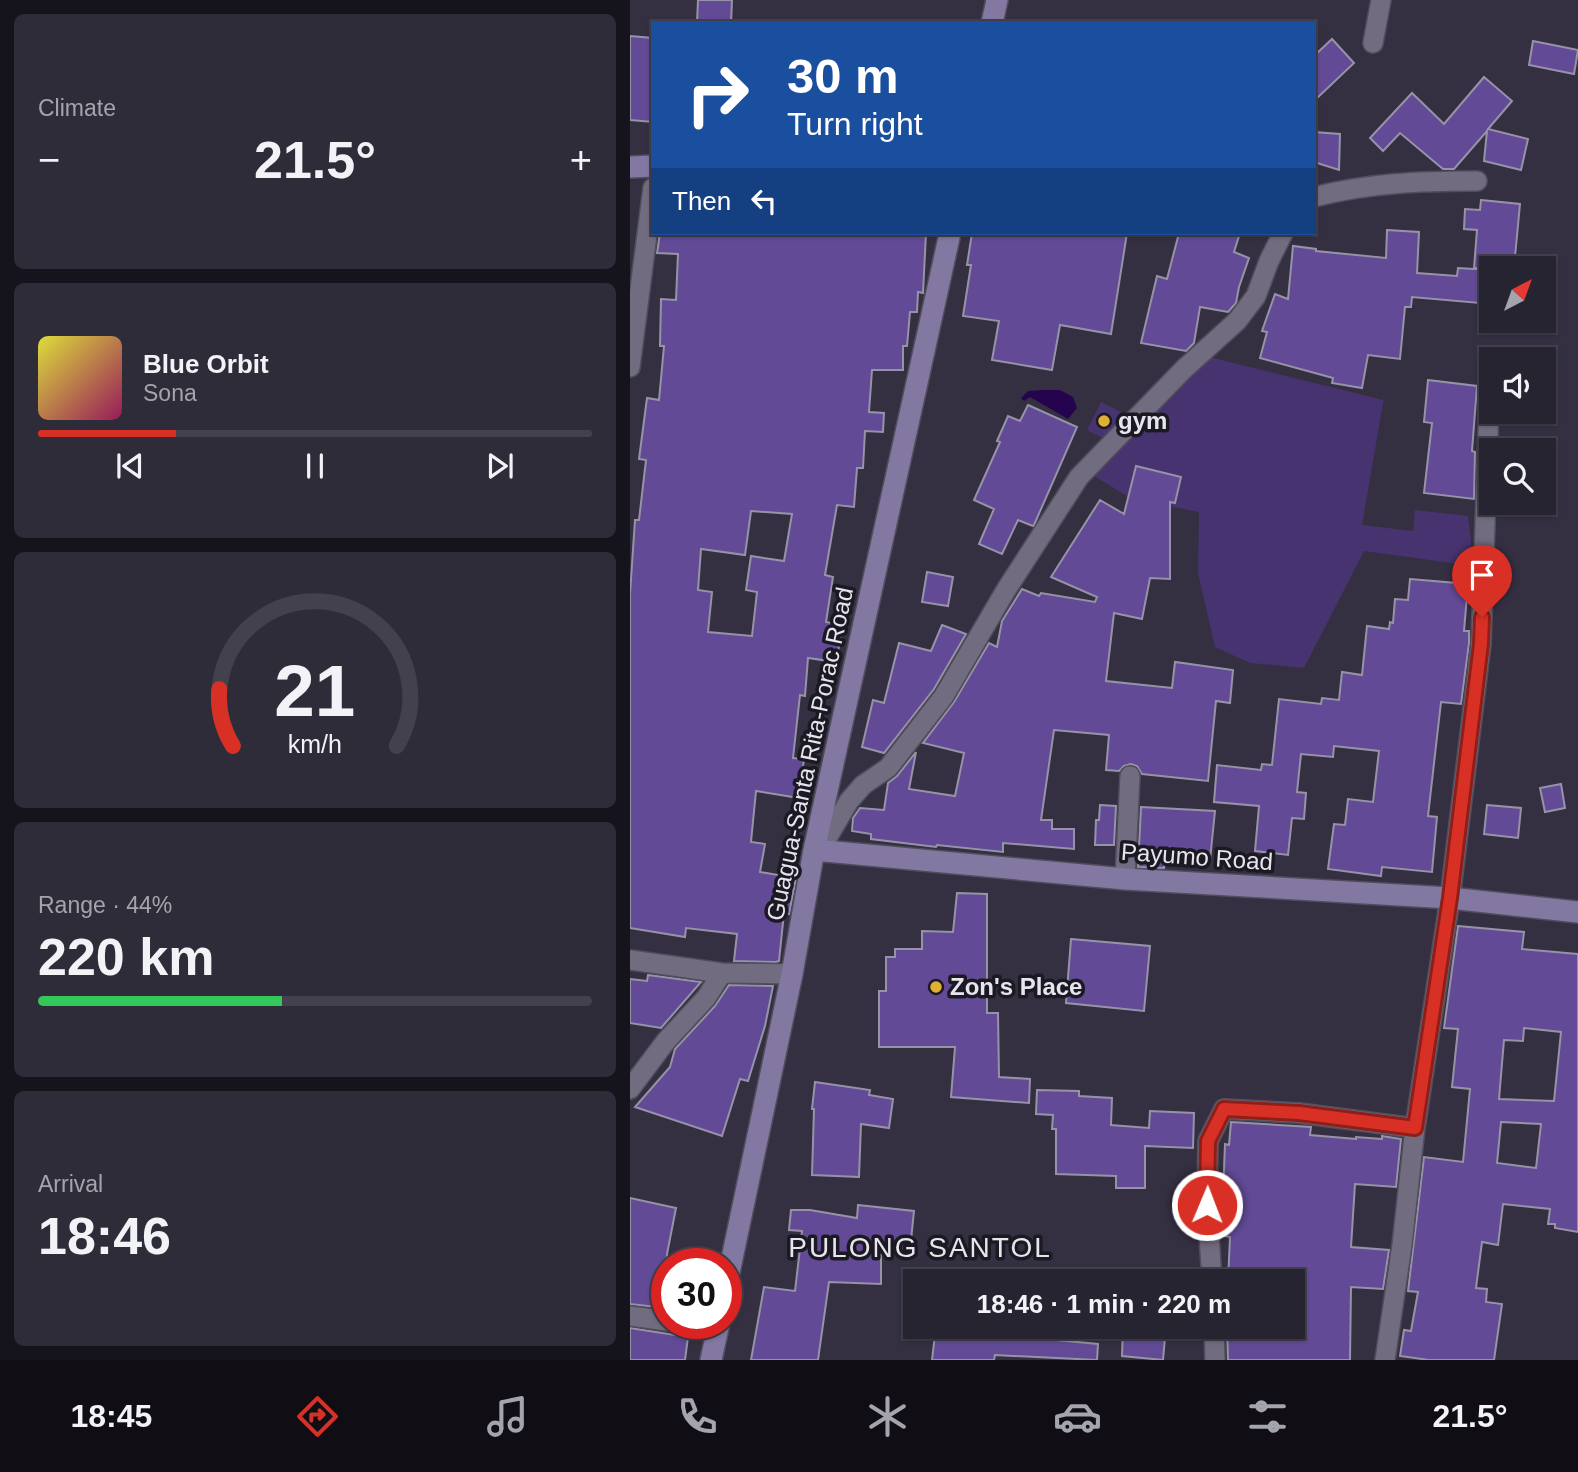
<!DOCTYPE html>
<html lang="en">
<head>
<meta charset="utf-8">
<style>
  body { margin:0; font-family:Helvetica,sans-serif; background:#2f2c3a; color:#f1f3f6; height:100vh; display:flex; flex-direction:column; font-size:26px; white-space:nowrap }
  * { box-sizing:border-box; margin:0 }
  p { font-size:23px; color:#a4a4ac }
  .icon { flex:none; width:38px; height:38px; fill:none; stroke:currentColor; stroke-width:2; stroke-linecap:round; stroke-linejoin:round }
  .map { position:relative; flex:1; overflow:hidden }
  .drawer { display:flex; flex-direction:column; gap:14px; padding:14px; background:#15141c; width:630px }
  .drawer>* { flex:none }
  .guide { position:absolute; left:21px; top:21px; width:665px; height:214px; border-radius:0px; box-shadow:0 2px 5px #0004,0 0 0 2px #43414d; background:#1a4fa0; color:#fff; overflow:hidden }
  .needle { width:46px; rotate:41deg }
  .fabs { position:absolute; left:849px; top:256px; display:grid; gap:14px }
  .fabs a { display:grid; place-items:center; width:77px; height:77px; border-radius:0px; background:#272432; box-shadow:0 2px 5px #0004,0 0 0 2px #43414d; font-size:35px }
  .speed { position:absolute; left:21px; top:1248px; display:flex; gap:14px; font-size:35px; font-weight:700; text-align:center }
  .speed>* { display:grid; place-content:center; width:91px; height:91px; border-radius:50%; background:#272432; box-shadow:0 2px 5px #0004,0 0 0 2px #43414d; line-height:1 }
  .speed .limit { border:10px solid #d22; background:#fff; color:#111 }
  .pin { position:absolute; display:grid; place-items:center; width:60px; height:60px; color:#fff; margin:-72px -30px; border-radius:50% 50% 50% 0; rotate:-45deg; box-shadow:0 0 7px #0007 }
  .pin .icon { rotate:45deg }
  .me { position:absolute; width:77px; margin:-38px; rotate:1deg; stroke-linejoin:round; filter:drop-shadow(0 0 5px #0008) }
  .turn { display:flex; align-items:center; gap:24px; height:147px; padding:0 21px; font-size:32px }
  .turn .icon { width:91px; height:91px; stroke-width:2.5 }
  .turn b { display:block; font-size:49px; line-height:60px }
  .then { display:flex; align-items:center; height:66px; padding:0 21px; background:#0003; gap:14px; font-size:26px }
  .big { font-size:52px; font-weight:800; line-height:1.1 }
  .drawer .tile { flex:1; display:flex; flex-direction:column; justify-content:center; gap:10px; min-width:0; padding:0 24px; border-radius:10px; background:#2f2c3a }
  .drawer .dial { align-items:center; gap:0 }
  .dial svg { height:182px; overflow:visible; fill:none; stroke:#43414d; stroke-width:7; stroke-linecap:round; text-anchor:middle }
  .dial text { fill:#f1f3f6; stroke:none }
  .song { display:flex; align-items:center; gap:21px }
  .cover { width:84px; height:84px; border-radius:10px; background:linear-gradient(135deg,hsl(60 70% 55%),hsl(330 70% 35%)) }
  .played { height:7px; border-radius:4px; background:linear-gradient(90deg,#d93025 25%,#43414d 25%) }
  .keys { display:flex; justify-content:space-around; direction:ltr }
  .heat { display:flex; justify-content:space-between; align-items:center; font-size:38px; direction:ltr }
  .charge { height:10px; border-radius:5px; background:linear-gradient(90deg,#34c759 44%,#43414d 0) }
  .trip { position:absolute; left:273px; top:1269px; width:402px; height:70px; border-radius:0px; background:#272432; box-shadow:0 2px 5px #0004,0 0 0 2px #43414d; font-weight:800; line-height:70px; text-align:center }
  .menu { display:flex; height:112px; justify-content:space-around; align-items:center; background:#100e14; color:#a4a4ac }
  .menu .icon { width:49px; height:49px }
  .menu .on { color:#d93025 }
  .menu b { font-size:32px; color:#f1f3f6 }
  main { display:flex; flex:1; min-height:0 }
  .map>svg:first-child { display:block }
  .green { fill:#46336f }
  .water { fill:#26034f }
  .building { fill:#624a97; stroke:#9793a7; stroke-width:2; fill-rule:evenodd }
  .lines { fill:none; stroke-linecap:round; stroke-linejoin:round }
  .street-casing { stroke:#514d5c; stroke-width:22 }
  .secondary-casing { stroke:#514d5c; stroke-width:24 }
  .street { stroke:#716c80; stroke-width:19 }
  .secondary { stroke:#8378a1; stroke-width:21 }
  .route-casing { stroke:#8d1f18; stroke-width:18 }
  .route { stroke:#d93025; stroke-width:12 }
  .poi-dot { fill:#e0b034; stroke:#1b1a22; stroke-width:2.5 }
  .labels { text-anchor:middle; stroke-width:7; stroke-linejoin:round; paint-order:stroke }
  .poi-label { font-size:24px; font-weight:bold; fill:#e7e4ef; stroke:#1b1a22; text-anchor:start }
  .street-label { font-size:24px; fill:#e7e4ef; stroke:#1b1a22 }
  .quarter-label { font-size:28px; letter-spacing:2px; fill:#e7e4ef; stroke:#1b1a22 }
</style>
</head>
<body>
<main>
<section class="drawer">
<div class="tile"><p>Climate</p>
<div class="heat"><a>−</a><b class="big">21.5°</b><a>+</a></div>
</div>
<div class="tile">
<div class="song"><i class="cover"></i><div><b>Blue Orbit</b><p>Sona</p></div></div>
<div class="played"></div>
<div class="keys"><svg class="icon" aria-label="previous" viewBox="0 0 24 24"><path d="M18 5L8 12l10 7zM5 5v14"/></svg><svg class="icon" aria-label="pause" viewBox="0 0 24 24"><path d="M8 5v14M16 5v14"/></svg><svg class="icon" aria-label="next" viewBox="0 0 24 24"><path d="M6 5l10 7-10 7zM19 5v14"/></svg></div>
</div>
<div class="tile dial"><svg viewBox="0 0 100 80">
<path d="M14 69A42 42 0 1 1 86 69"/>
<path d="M14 69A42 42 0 0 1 8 44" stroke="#d93025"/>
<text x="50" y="56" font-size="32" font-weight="700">21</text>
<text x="50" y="72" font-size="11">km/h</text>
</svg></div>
<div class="tile"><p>Range · 44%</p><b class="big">220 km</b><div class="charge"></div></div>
<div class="tile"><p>Arrival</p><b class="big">18:46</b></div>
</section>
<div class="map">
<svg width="948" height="1360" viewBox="0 0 948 1360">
  <rect width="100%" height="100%" fill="#343042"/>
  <!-- green -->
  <path class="green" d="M579 357 753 400 755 392 732 525 783 531 785 510 838 516 844 566 734 551 674 668 620 663 585 647 568 573 569 512 502 499 459 473Z
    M471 402 491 412 477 440 457 430Z"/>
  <!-- water -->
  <path class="water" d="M413 390H430L443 397 447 408 438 419 400 397 394 401 391 398 398 391Z"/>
  <!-- building -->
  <path class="building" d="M68 0H102L101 23H67Z
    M0 36 23 38V122L0 120Z
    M702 39 724 63 684 101V56Z
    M903 41 948 50 944 74 899 65Z
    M854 77 882 101 858 129 898 139 891 170 854 161 857 131 824 169H813L770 133 753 151 740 138 782 93 814 124Z
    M684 132 710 134 709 170 684 162Z
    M851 200 890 204 885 257H882L881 268H844L847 230 834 229 835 209 850 210Z
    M757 230 789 232 787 273 827 276 828 268 861 270V304L782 297 781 307H775L770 359 738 355 732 388 702 383 703 378 630 358 637 332 632 331 645 294 658 299 663 246 686 249V251L756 258Z
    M30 233H296L293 293 288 292 287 312H280L277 346H273V370H242L239 412 254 413 253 432 235 431 233 468H227L224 507 207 505 195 575 203 577 196 622 213 625 206 662 178 658 175 696 170 695 163 758 174 759 169 798 126 791 121 842 135 844 130 872 166 878 159 914 154 913 149 961 146 962 104 961 107 934 56 928 55 937 0 928V594L5 520H9L16 460 9 459 17 398 29 400 34 346H30L31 299 46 300 48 254 27 253ZM121 511 162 514 154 561 121 556 116 590 127 592 122 636 78 632 82 592 68 590 71 549 115 555Z
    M342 233H497L481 334 430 325 422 370 362 360 369 321 333 316 341 265H337Z
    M549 233H610L604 252 619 258 609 287 606 303 598 312 570 307 564 343 556 351 511 343 527 276 537 279Z
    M798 380 847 386 842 451 845 452 844 499 794 493 802 423 794 422Z
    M398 405 447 427 404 525 403 526 388 520 372 554 349 544 364 509 344 500 370 442 367 441 378 416 390 421Z
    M506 466 551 477 545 503 540 502V579L520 578 512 619 484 613 476 681 542 688 545 662 603 670 600 703 586 701 578 781 512 774 507 766 501 764 494 766 489 771 476 770 479 735 424 730 411 820H422V829H444V849L373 843V852L307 845 306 847 241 839V834L222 831 223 818 230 808 254 810 258 783 267 776 286 752 279 789 325 796 334 753 293 743 324 702 359 643 367 647 372 621 392 589 409 596 411 593 465 602 467 597 421 577 470 500 494 514Z
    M297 572 323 577 318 606 292 602Z
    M780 579 838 584 834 631H839V643L831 704 811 702 798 816 807 817 802 872 752 867 751 876 698 869 704 824 715 825 718 799 743 802 749 751 704 746 703 757 671 754 667 792 676 793 674 819 662 818 658 855 625 851 629 806 584 802 587 765 631 770 632 764 642 765 649 699 691 704 692 698 709 700 712 672 732 675 737 626 759 629 760 622 763 623 765 599 778 600Z
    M312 625 336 634 304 689 254 753 232 747 243 700 254 703 269 643 301 651Z
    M931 784 935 808 915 812 910 788Z
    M470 805 486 806 484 845H465L466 820H469Z
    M857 805 891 808 888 838 854 834Z
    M511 807 585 811 580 860 536 856 534 868 508 867Z
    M327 893 357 894V1013H368L369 1077 400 1079 399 1103 321 1097 325 1047H249V991H256V957H265V949H292V931L323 932Z
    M828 926 894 932 892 949 948 954V1232L925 1228V1224H918L920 1209 873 1204 868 1245 852 1242 846 1288 857 1289 856 1302 872 1304 864 1360H799L770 1356 774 1330 781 1331 788 1292 778 1291 794 1157 833 1162 840 1089 822 1087 828 1029 814 1028ZM894 1028 931 1032 924 1101 869 1099 874 1040 893 1041ZM871 1122 911 1124 906 1168 867 1163Z
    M441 939 520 946 514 1011 436 1003Z
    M18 975 71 982 31 1028 0 1023V979L17 981Z
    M99 985 143 986 135 1026 118 1081 110 1079 92 1136 5 1107 40 1067 45 1049 85 1006Z
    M185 1082 240 1090 239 1095 263 1099 259 1128 231 1124 229 1177 182 1175 184 1109H182Z
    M407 1090 449 1091V1096L482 1098 481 1125 519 1128 520 1111 564 1113 563 1148 515 1146V1188H486V1176L426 1174V1129H422L423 1115 406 1114Z
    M601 1122 681 1127 680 1135 726 1139V1137L752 1139V1136L771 1139 766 1187 725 1184 721 1247 759 1250 753 1289 721 1287 720 1360H598L597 1326H663V1281H598L600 1237 594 1236 596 1195H593L595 1144 599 1145Z
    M0 1198 46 1208 37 1254 35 1308 0 1304Z
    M228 1205 284 1211 280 1250 251 1247V1284L199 1282 188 1360H121L134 1287 165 1291 172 1231 159 1230 161 1210H180L227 1218Z
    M306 1326H428L427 1340 468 1344 467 1360 365 1355 364 1360H302Z
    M493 1326H536L533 1360 492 1356Z
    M0 1328 58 1337 55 1360H0Z"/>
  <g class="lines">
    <defs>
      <path id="street" d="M743 43 751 0
        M684 197C738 183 791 181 847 181
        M0 367 23 188
        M190 850 219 801 233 785 258 768 314 696 376 590 449 477 554 369 607 321 626 296 639 261 653 233
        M495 879 500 776
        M0 960 92 973 162 974
        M0 1089 36 1041 76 998 92 973
        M582 1281 577 1204 578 1141 594 1109 669 1113 785 1128
        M0 1316 37 1321
        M47 1323 87 1329
        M584 1326 585 1360
        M755 1360 772 1245 785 1128 820 898 851 644 860 376"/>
      <path id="secondary" d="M362 23 367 0
        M0 167 23 166
        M184 850 495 879 820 898 948 912
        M96 1287 162 974 184 850 320 233
        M81 1360 89 1323"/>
    </defs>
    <!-- street casing -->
    <use href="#street" class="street-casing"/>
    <!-- secondary casing -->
    <use href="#secondary" class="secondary-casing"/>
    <!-- street -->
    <use href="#street" class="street"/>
    <!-- secondary -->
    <use href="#secondary" class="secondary"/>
  </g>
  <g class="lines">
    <defs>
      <path id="route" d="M577 1205 578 1141 594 1109 669 1113 785 1128 820 898 851 644 852 617"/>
    </defs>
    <!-- route casing -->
    <use href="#route" class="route-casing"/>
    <!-- route -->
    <use href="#route" class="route"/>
  </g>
  <!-- markers -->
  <g class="poi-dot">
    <circle cx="474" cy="421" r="7"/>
    <circle cx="306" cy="987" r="7"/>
  </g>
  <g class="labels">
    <!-- poi labels -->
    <g class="poi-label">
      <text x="488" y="429">gym</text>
      <text x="320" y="995">Zon's Place</text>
    </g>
    <!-- street labels -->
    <g class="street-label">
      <text transform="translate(180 754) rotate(-78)" y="8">Guagua-Santa Rita-Porac Road</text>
      <text transform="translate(567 857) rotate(4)" y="8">Payumo Road</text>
    </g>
    <!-- quarter labels -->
    <g class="quarter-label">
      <text x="290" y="1257">PULONG SANTOL</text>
    </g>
  </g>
</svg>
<div class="fabs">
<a><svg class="needle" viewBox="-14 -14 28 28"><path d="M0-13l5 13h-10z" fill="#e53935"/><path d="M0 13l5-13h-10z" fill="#a4a4ac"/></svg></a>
<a><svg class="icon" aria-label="sound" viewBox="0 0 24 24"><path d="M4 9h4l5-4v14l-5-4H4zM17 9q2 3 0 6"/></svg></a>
<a><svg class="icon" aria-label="search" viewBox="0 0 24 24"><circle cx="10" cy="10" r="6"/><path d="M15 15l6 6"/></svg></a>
</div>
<div class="speed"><div class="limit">30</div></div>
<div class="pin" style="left:852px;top:617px;background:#d93025"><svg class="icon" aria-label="arrive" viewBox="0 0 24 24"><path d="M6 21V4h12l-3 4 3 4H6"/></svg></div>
<svg class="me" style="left:577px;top:1205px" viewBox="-20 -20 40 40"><circle r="17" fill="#d93025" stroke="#fff" stroke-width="3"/><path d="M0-11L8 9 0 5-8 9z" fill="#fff"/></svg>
<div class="trip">18:46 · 1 min · 220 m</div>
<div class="guide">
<div class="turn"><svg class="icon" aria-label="right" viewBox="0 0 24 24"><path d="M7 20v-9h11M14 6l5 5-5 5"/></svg><div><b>30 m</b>Turn right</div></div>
<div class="then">Then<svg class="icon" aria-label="left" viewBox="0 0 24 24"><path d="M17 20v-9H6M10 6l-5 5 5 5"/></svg></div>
</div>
</div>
</main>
<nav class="menu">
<b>18:45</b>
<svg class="icon on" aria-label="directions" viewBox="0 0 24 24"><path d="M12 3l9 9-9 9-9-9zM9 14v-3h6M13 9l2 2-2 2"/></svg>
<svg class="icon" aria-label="music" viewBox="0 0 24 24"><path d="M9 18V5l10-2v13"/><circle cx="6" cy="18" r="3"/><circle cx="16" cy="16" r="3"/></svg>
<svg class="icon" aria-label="phone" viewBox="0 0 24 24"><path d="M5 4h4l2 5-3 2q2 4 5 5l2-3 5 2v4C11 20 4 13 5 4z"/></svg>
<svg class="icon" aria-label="climate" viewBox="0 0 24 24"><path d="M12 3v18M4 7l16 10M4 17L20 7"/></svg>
<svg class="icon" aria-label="car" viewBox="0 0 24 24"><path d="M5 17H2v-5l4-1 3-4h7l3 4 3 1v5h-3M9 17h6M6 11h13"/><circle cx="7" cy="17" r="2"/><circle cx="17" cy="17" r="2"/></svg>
<svg class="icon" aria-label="filters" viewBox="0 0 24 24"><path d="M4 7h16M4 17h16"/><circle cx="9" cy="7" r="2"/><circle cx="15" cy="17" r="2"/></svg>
<b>21.5°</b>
</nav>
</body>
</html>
